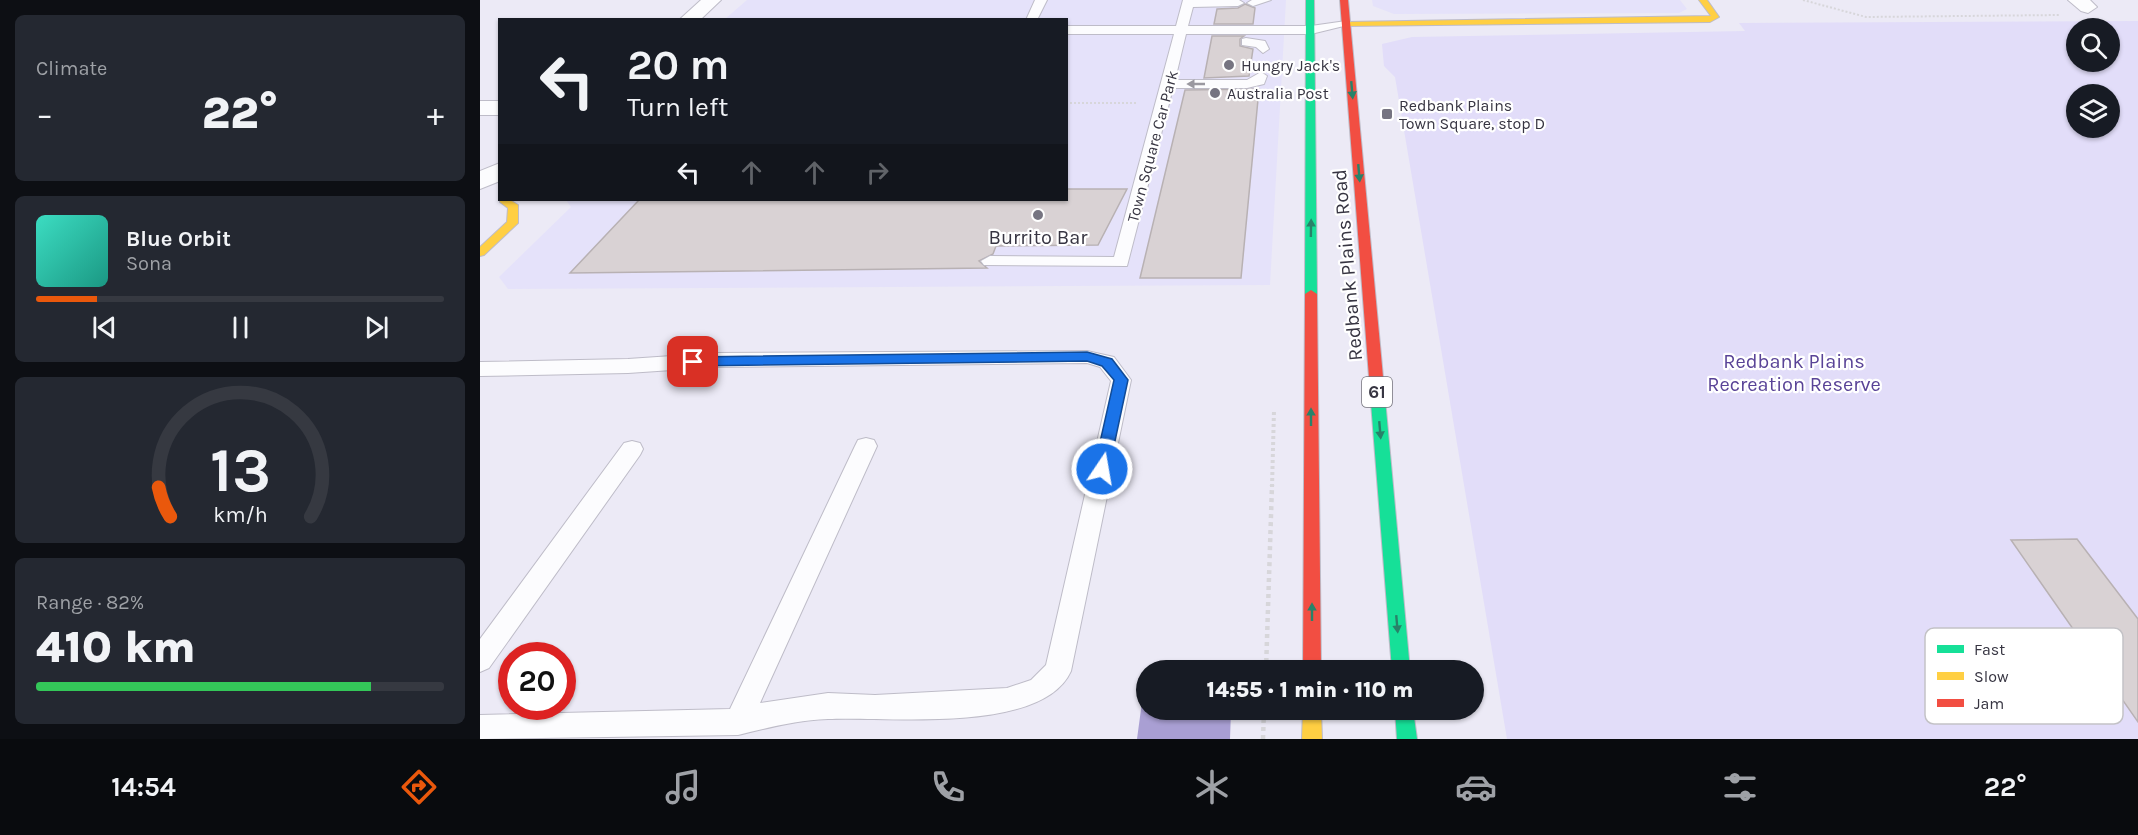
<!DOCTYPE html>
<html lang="en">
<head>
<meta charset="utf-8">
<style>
  body { margin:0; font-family:Karla,sans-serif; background:#242831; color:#f1f3f6; height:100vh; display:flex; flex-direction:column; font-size:22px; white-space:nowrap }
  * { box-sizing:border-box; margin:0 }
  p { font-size:20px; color:#9ea1a6 }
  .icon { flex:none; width:33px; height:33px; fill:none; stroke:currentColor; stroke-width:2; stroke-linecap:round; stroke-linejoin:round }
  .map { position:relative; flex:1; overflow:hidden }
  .drawer { display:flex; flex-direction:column; gap:15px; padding:15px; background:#0d0f14; width:480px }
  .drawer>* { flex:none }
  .guide { position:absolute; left:18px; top:18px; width:570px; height:183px; border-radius:0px; box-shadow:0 2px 4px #0004; background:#171b24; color:#f1f3f6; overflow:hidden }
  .buttons { position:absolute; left:1586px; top:18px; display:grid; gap:12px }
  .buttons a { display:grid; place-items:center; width:54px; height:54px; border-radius:50%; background:#171b24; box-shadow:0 2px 4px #0004; font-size:30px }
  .speed { position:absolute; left:18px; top:642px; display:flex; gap:12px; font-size:30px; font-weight:700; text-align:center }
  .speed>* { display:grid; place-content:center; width:78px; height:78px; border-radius:50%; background:#171b24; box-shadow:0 2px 4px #0004; line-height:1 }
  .speed .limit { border:9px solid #d22; background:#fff; color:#111 }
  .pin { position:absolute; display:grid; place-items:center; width:51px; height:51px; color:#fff; margin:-26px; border-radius:12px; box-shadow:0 3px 9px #0006 }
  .me { position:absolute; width:66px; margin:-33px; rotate:12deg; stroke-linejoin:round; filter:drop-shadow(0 0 4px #0008) }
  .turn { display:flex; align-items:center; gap:21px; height:126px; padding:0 30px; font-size:27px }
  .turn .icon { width:78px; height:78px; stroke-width:2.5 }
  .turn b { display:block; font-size:42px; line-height:51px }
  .lanes { display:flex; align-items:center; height:57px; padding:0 30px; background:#0003; justify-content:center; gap:30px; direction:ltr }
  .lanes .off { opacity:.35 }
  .big { font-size:45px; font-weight:800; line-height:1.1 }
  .drawer .card { flex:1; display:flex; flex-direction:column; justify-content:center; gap:9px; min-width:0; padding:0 21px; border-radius:9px; background:#242831 }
  .drawer .dial { align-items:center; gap:0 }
  .dial svg { height:156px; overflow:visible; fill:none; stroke:#363941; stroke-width:7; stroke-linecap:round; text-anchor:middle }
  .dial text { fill:#f1f3f6; stroke:none }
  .song { display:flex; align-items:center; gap:18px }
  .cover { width:72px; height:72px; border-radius:9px; background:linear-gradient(135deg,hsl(170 70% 55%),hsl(170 70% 35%)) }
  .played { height:6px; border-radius:3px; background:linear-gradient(90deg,#ea580c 15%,#363941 15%) }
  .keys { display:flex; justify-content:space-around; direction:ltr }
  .heat { display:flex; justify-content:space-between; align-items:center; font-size:33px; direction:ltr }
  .charge { height:9px; border-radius:4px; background:linear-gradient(90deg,#34c759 82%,#363941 0) }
  .trip { position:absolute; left:656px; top:660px; width:348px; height:60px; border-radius:30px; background:#171b24; box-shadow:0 2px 4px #0004; font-weight:800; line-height:60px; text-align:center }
  .dock { display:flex; height:96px; justify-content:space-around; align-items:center; background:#090b0e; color:#9ea1a6 }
  .dock .icon { width:42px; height:42px }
  .dock .selected { color:#ea580c }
  .dock b { font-size:27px; color:#f1f3f6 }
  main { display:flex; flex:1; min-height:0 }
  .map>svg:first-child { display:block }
  .built { fill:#e5e2fa }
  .green { fill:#e2ddf9; fill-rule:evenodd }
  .water { fill:#a99fd3 }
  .building { fill:#d9d2d4; stroke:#b8b1b3; stroke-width:1.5 }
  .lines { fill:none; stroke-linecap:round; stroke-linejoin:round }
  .lane-casing { stroke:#bebcc8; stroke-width:2 }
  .street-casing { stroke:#bebcc8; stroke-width:2 }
  .fast-casing { stroke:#bebcc8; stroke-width:2 }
  .slow-casing { stroke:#bebcc8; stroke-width:2 }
  .jam-casing { stroke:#bebcc8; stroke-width:2 }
  .path-far2 { stroke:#d7d6da; stroke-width:2; stroke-dasharray:2 2; stroke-linecap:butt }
  .path-far1 { stroke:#d7d6da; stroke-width:4; stroke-dasharray:3 3; stroke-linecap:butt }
  .path { stroke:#d7d6da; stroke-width:4.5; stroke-dasharray:4 4; stroke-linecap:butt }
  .lane { fill:#fcfcfe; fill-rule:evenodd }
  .street { fill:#fcfcfe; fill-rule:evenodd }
  .fast { fill:#16e098; fill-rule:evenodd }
  .slow { fill:#ffcf43; fill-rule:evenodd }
  .jam { fill:#f24e42; fill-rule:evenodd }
  .oneway { fill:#9a98a0 }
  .oneway2 { fill:#288269 }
  .route { fill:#1a73e8; stroke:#114b97; stroke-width:1.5 }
  .poi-dot { fill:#767481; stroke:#fff; stroke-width:2 }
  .labels { text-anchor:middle; stroke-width:4.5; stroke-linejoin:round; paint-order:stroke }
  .far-poi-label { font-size:16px; fill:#373542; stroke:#fff; text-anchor:start }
  .far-street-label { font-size:16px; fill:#373542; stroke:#fff }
  .shield { fill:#fff; stroke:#73727b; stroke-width:1.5 }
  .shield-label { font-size:18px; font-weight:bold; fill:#373542 }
  .poi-label { font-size:20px; fill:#373542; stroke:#fff }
  .street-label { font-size:20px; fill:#373542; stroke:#fff }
  .park-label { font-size:20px; fill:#594397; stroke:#fff }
  .key { fill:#fff; stroke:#c3c2c6; stroke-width:1.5 }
  .key-label { font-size:16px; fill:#373542 }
</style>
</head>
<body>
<main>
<section class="drawer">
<div class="card"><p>Climate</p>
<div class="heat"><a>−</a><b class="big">22°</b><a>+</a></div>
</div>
<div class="card">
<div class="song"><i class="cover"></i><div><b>Blue Orbit</b><p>Sona</p></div></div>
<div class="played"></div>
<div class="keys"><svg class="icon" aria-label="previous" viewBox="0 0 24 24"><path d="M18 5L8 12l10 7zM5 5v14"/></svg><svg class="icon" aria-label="pause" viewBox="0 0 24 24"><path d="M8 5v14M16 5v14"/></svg><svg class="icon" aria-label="next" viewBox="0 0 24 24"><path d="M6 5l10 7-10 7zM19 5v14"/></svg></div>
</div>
<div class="card dial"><svg viewBox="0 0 100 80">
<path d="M14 69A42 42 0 1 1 86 69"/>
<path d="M14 69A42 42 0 0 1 8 54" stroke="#ea580c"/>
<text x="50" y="56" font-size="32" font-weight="700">13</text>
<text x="50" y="72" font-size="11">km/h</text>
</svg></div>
<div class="card"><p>Range · 82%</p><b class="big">410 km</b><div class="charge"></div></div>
</section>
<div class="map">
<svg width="1658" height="739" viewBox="0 0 1658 739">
  <rect width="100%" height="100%" fill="#eceaf6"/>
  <!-- built -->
  <path class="built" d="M267 0H806L790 285 28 289 19 277 91 207 86 200H586V20L245 19Z
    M892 0H1200L1207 9 1199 13 914 14 893 6Z"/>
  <!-- green -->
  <path class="green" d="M1658 21V739H1027L915 77 904 66 902 44 932 37 1265 31 1259 23ZM1596 28H1629V62H1596ZM1596 94H1629V128H1596Z"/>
  <!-- water -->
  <path class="water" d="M662 702H666V710H751L750 739H657Z"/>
  <!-- building -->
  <path class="building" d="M765 4 775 8 773 24H734L737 9 758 8Z
    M732 36H764L760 39V46L773 49 769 76 724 78Z
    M779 89 761 278H660L705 90Z
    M586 189H647L618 245 516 246 513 254 499 261 507 268 90 273 159 200H586Z
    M1597 539 1658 619V722L1531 540Z"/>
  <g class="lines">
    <defs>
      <path id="lane" d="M555 0H567L557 20H546Z
        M703 0H759L764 3 758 6 713 7 708 26H831L866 21 872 24 831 34H706L695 80H767L781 72 787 76 784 84 767 88H693L647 266 504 265 501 261 510 256 634 257 694 34H586V26H696Z
        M791 0 773 6 767 3 772 0Z
        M766 38 785 41 789 49 783 53 776 47 762 45V39Z
        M607 351 634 357 651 380 591 671C562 735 408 716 348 719 317 720 287 728 258 735L0 739V715L250 709 375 446 378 440 386 438 394 440 397 446 280 703 348 693 395 695 527 688 551 680 566 665 631 381 620 367 607 363 236 367 148 373 0 376V362L148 359 236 353Z
        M152 441 160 443 163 449 160 455 9 668 0 672V639L144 443Z"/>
      <path id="street" d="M221 0H241L220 20H199Z
        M1588 0H1610L1617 7 1608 13 1601 11Z
        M0 101H20V115H0Z
        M20 163V181L0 189V171Z"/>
      <path id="fast" d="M826 0H834L837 294 831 298 825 294Z
        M896 372 903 377 930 670H912L889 377Z
        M915 710H933L937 739H917Z"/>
      <path id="slow" d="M1219 0H1227L1239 17 1230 22 866 26 862 24 866 22 1231 16Z
        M20 199 30 200 38 205V223L4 255 0 256V247L27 222 28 208 20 202Z
        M823 710H841L842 739H822Z"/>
      <path id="jam" d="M860 0H868L903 377 896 382 889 377Z
        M831 290 837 294 841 670H823L825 294Z"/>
    </defs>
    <!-- lane casing -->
    <use href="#lane" class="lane-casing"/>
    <!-- street casing -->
    <use href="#street" class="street-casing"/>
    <!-- fast casing -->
    <use href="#fast" class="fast-casing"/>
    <!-- slow casing -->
    <use href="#slow" class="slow-casing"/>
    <!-- jam casing -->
    <use href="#jam" class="jam-casing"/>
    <!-- path-far2 -->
    <path class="path-far2" d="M1323 0 1386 17 1579 15
      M586 103H658"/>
    <!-- path-far1 -->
    <path class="path-far1" d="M792 487 794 410"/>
    <!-- path -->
    <path class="path" d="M786 670 792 485
      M783 739 784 710"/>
    <!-- lane -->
    <use href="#lane" class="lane"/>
    <!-- street -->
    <use href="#street" class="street"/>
    <!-- fast -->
    <use href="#fast" class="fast"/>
    <!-- slow -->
    <use href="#slow" class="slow"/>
    <!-- jam -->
    <use href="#jam" class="jam"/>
  </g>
  <!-- one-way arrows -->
  <defs><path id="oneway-solid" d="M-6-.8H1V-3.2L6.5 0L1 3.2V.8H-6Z" transform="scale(1.5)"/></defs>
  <use class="oneway" href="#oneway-solid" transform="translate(716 84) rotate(-180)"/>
  <g class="oneway2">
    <use href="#oneway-solid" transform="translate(872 90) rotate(85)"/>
    <use href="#oneway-solid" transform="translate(879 173) rotate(85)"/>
    <use href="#oneway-solid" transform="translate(831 228) rotate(-89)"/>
    <use href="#oneway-solid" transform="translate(831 417) rotate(-90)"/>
    <use href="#oneway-solid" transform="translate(900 430) rotate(85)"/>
    <use href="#oneway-solid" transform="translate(832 612) rotate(-90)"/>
    <use href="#oneway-solid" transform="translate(917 624) rotate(85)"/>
  </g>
  <!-- route -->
  <path class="route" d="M607 352 632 359 648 380 629 469 622 475 614 469 634 380 622 366 607 361 213 366 207 362 213 357Z"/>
  <!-- markers -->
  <g class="poi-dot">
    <circle cx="749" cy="65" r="6"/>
    <circle cx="735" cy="93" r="6"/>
    <rect x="901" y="108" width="12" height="12" rx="3"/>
    <circle cx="558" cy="215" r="6"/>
  </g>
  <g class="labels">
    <!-- far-poi labels -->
    <g class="far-poi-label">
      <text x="761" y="71">Hungry Jack's</text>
      <text x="747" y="99">Australia Post</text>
      <text x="919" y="111">Redbank Plains<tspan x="919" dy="18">Town Square, stop D</tspan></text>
    </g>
    <!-- far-street labels -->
    <g class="far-street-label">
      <text transform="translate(672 146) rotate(-75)" y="6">Town Square Car Park</text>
    </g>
    <!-- shield labels -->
    <rect class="shield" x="882" y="377" width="30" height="30" rx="4.5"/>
    <g class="shield-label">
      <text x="897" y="398">61</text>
    </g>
    <!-- poi labels -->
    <g class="poi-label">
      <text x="558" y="244">Burrito Bar</text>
    </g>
    <!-- street labels -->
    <g class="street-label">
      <text transform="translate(867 265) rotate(-95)" y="7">Redbank Plains Road</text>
    </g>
    <!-- park labels -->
    <g class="park-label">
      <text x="1314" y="368">Redbank Plains<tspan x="1314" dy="23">Recreation Reserve</tspan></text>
    </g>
  </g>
  <!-- legend -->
  <rect x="1445" y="628" width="198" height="96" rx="9" class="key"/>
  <rect x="1457" y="645" width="27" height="8" fill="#16e098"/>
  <rect x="1457" y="672" width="27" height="8" fill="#ffcf43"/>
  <rect x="1457" y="699" width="27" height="8" fill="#f24e42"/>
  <g class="key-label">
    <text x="1494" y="655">Fast</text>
    <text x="1494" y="682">Slow</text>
    <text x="1494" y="709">Jam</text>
  </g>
</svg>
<div class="buttons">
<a><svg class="icon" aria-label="search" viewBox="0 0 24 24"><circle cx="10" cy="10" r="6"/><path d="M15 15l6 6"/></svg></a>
<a><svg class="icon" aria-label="layers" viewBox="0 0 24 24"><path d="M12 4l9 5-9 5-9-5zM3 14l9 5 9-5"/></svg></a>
</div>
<div class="speed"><div class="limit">20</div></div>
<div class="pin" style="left:213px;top:362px;background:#d93025"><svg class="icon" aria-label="arrive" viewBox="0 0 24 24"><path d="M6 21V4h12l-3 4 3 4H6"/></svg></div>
<svg class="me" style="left:622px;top:469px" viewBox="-20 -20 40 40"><circle r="17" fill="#1a73e8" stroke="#fff" stroke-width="3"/><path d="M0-11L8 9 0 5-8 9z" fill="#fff"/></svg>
<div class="trip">14:55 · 1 min · 110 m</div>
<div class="guide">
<div class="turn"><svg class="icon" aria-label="left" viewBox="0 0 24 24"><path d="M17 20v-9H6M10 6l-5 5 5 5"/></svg><div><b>20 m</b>Turn left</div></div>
<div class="lanes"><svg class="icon" aria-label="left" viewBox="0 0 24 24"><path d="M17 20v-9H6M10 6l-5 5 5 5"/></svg><svg class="icon off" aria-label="ahead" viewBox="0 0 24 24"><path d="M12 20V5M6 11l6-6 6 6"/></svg><svg class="icon off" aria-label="ahead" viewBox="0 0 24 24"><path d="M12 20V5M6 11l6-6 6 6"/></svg><svg class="icon off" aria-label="right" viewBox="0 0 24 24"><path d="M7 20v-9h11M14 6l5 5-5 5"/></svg></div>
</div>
</div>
</main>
<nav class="dock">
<b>14:54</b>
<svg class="icon selected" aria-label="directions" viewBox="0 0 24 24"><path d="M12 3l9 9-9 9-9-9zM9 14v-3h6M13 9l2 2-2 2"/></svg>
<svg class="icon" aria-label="music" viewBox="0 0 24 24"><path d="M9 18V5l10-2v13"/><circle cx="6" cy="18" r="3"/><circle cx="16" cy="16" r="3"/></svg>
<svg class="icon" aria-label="phone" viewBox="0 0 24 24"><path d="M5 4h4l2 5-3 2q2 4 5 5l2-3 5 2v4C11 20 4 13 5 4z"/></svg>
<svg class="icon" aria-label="climate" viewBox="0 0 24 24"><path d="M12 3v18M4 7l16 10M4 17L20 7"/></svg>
<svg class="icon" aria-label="car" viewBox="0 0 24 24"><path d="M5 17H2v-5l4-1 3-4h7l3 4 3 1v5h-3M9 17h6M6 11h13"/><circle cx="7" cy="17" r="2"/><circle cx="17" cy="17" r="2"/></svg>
<svg class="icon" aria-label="filters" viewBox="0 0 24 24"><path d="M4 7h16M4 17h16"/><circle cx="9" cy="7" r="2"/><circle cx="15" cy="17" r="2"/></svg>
<b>22°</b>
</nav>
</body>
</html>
